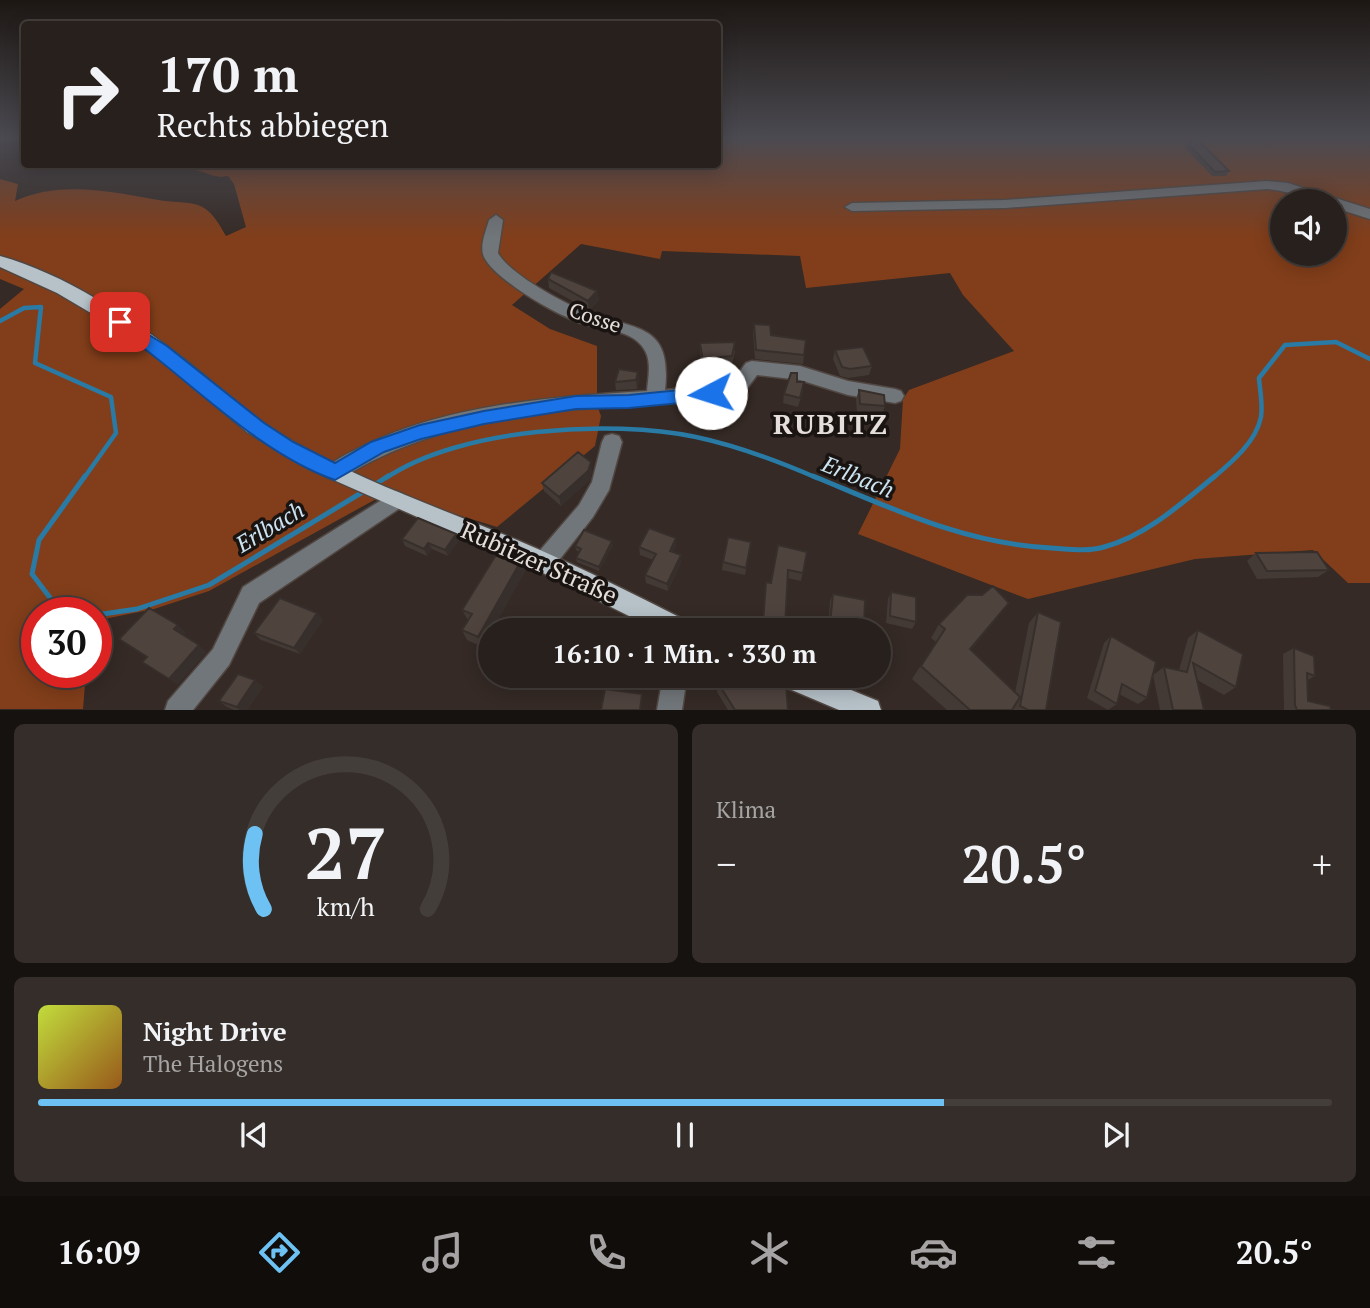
<!DOCTYPE html>
<html lang="de">
<head>
<meta charset="utf-8">
<style>
  body { margin:0; font-family:"PT Serif",serif; background:#342d29; color:#f1f3f6; height:100vh; display:flex; flex-direction:column; font-size:26px; white-space:nowrap }
  * { box-sizing:border-box; margin:0 }
  p { font-size:23px; color:#a5a3a3 }
  .icon { flex:none; width:38px; height:38px; fill:none; stroke:currentColor; stroke-width:2; stroke-linecap:round; stroke-linejoin:round }
  .map { position:relative; height:710px; overflow:hidden }
  .sheet { display:flex; flex-direction:column; gap:14px; padding:14px; background:#16120f; flex:1 }
  .sheet>* { flex:none }
  .top-card { position:absolute; left:21px; top:21px; width:700px; height:147px; border-radius:7px; box-shadow:0 4px 18px #0003,0 0 0 2px #443e3b; background:#28201c; color:#f1f3f6; overflow:hidden }
  .buttons { position:absolute; left:1270px; top:189px; display:grid; gap:14px }
  .buttons a { display:grid; place-items:center; width:77px; height:77px; border-radius:50%; background:#28201c; box-shadow:0 4px 18px #0003,0 0 0 2px #443e3b; font-size:35px }
  .speed { position:absolute; left:21px; top:597px; display:flex; gap:14px; font-size:35px; font-weight:700; text-align:center }
  .speed>* { display:grid; place-content:center; width:91px; height:91px; border-radius:50%; background:#28201c; box-shadow:0 4px 18px #0003,0 0 0 2px #443e3b; line-height:1 }
  .speed .limit { border:10px solid #d22; background:#fff; color:#111 }
  .pin { position:absolute; display:grid; place-items:center; width:60px; height:60px; color:#fff; margin:-30px; border-radius:14px; box-shadow:0 4px 10px #0006 }
  .me { position:absolute; width:77px; margin:-38px; rotate:265deg; stroke-linejoin:round; filter:drop-shadow(0 0 5px #0008) }
  .turn { display:flex; align-items:center; gap:24px; height:147px; padding:0 21px; font-size:32px }
  .turn .icon { width:91px; height:91px; stroke-width:2.5 }
  .turn b { display:block; font-size:49px; line-height:60px }
  .big { font-size:52px; font-weight:700; line-height:1.1 }
  .sheet .widget { flex:1; display:flex; flex-direction:column; justify-content:center; gap:10px; min-width:0; padding:0 24px; border-radius:10px; background:#342d29 }
  .sheet .dial { align-items:center; gap:0 }
  .dial svg { height:182px; overflow:visible; fill:none; stroke:#443e3b; stroke-width:7; stroke-linecap:round; text-anchor:middle }
  .dial text { fill:#f1f3f6; stroke:none }
  .song { display:flex; align-items:center; gap:21px }
  .cover { width:84px; height:84px; border-radius:10px; background:linear-gradient(135deg,hsl(70 70% 55%),hsl(30 70% 35%)) }
  .played { height:7px; border-radius:4px; background:linear-gradient(90deg,#6dc2f3 70%,#443e3b 70%) }
  .keys { display:flex; justify-content:space-around; direction:ltr }
  .heat { display:flex; justify-content:space-between; align-items:center; font-size:38px; direction:ltr }
  .sheet .tiles { flex:1; display:grid; gap:14px; grid-template-columns:1fr 1fr }
  .widget:last-child { grid-column:span 2 }
  .trip { position:absolute; left:478px; top:618px; width:413px; height:70px; border-radius:35px; background:#28201c; box-shadow:0 4px 18px #0003,0 0 0 2px #443e3b; font-weight:700; line-height:70px; text-align:center }
  .menu { display:flex; height:112px; justify-content:space-around; align-items:center; background:#100d0b; color:#a5a3a3 }
  .menu .icon { width:49px; height:49px }
  .menu .current { color:#6dc2f3 }
  .menu b { font-size:32px; color:#f1f3f6 }
  .map>svg:first-child { display:block }
  .green { fill:#823e1a; fill-rule:evenodd }
  .lines { fill:none; stroke-linecap:round; stroke-linejoin:round }
  .stream-far1 { stroke:#297aa4; stroke-width:4.5 }
  .stream { stroke:#297aa4; stroke-width:5 }
  .minor-casing { stroke:#514742; stroke-width:3 }
  .major-casing { stroke:#514742; stroke-width:3 }
  .minor { fill:#71767a; fill-rule:evenodd }
  .major { fill:#b6c1c8; fill-rule:evenodd }
  .wall { fill:#443a35 }
  .shaded-wall { fill:#372f2b }
  .building { fill:#4f433e; stroke:#372f2b; stroke-width:2 }
  .route { fill:#1a73e8; stroke:#114b97; stroke-width:2 }
  .labels { text-anchor:middle; stroke-width:7; stroke-linejoin:round; paint-order:stroke }
  .street-label { font-size:21px; fill:#e5deda; stroke:#191411 }
  .water-label { font-size:23px; font-style:italic; fill:#cce3f1; stroke:#191411 }
  .near-street-label { font-size:24px; fill:#e5deda; stroke:#191411 }
  .district-label { font-size:28px; font-weight:bold; letter-spacing:2px; fill:#e5deda; stroke:#191411 }
</style>
</head>
<body>
<div class="map">
<svg width="1370" height="710" viewBox="0 0 1370 710">
  <rect width="100%" height="100%" fill="#352a25"/>
  <!-- green -->
  <path class="green" d="M718 138H1370V583H1348L1313 550 1195 559 1028 599 858 534 900 449 903 399 909 390 1014 351 963 295 950 273 806 288 800 256 662 251 660 259 581 244 512 305 550 329 597 346V405L601 416 595 446 497 527 387 493 209 591 154 609 104 619 96 637V612H37V672H86L83 709H0V309L24 289 0 279V179L18 184 15 201C62 179 117 193 165 201 176 202 188 202 198 205 212 210 219 224 226 236L246 227 234 184 228 176C214 179 209 173 196 170 179 167 163 170 145 165L718 164ZM1283 201H1335V254H1283Z"/>
  <g class="lines">
    <!-- stream-far1 -->
    <path class="stream-far1" d="M0 321 24 308 41 307 35 363 111 397 116 433 84 478
      M386 478C460 428 610 419 696 437 738 446 778 461 817 478
      M1213 478C1232 462 1256 442 1261 417 1263 404 1260 391 1259 378L1285 345 1336 342 1370 359"/>
    <!-- stream -->
    <path class="stream" d="M813 476C891 508 965 544 1051 548 1068 549 1087 552 1104 547 1146 536 1182 503 1215 476
      M373 486 388 476
      M78 612 51 599 32 574 39 540 85 476
      M96 615 137 609 209 585 366 490"/>
    <defs>
      <path id="minor" d="M1267 181 1288 183 1370 209V219L1335 208V201C1311 201 1291 191 1267 189L1005 208 852 211 845 207 852 203 1005 200Z
        M496 215 503 220 498 253C510 275 568 306 592 314 640 330 672 326 665 390L731 383 746 363 752 361 800 366 848 381 895 389 901 391 904 396 901 401 895 403 848 395 800 380 757 375 743 394 737 396C680 405 623 405 566 410 489 417 407 437 342 478L335 480 328 478 325 472C331 460 348 454 359 448 447 404 550 397 647 391 648 378 652 361 644 349 632 329 601 330 581 323 557 315 495 280 484 257 479 246 486 231 489 220Z
        M612 434 619 436 622 442 609 490 593 517 552 569 544 572 536 569 533 562 536 555 579 505 592 482 602 442 605 436Z
        M396 491 403 494 406 500 403 506 259 603 229 665 193 710H165L168 701 213 649 243 587Z
        M663 676H687L682 710H657Z"/>
      <path id="major" d="M0 256C63 273 133 319 184 359 220 387 254 420 294 442 364 482 442 509 517 540 576 565 632 593 689 622L693 630H657L535 569 311 470 247 432 171 368 118 329 57 293 0 267Z
        M777 676H817L878 701 881 710H839L780 685Z"/>
    </defs>
    <!-- minor casing -->
    <use href="#minor" class="minor-casing"/>
    <!-- major casing -->
    <use href="#major" class="major-casing"/>
    <!-- minor -->
    <use href="#minor" class="minor"/>
    <!-- major -->
    <use href="#major" class="major"/>
  </g>
  <!-- wall -->
  <path class="wall" d="M1188 144 1229 171 1226 176H1212L1186 149Z
    M548 279 597 291 599 300 589 310 549 288Z
    M754 324 771 335 806 340 803 364 755 359 753 333Z
    M700 343 735 351 732 365 710 366 708 382H704L700 352Z
    M835 350 872 366 869 375 848 378 840 376 833 359Z
    M638 372 639 381 637 389 616 390 615 382Z
    M797 382 803 391 798 407 783 403 784 394Z
    M859 390 885 406 882 415 857 413 856 399Z
    M592 471 590 480 561 506 544 491 542 483Z
    M676 538V546L673 552 681 563 668 591 646 583 645 575 653 560 640 555 639 547Z
    M402 539 459 540 448 556 432 549 427 556 405 546Z
    M613 545 599 571 577 562 576 558 580 552 576 550 575 546Z
    M750 550 745 575 722 570 723 562Z
    M807 552 801 581 787 578 784 630H762L766 582 771 583Z
    M1256 553 1329 570 1318 577 1257 579 1247 561Z
    M522 559 526 570 490 630V635L483 647 467 640 462 630 468 620 462 610Z
    M891 592 916 622 912 629 886 623 888 599Z
    M833 594 864 630H828L830 601Z
    M1009 603 971 650 1015 693 1029 623 1038 612 1046 710H947L912 679 936 642 931 638 939 624Z
    M317 613 323 620 300 654 261 640 254 633Z
    M1198 630 1236 687 1224 695 1197 680 1204 710H1160L1153 675 1164 667 1179 670 1188 638Z
    M1111 636 1147 698 1138 704 1119 694 1117 704 1108 710 1087 698 1104 643Z
    M1294 648 1315 676 1308 680V701L1331 710H1284L1283 654Z
    M586 676H612L611 686 587 684Z
    M255 680 263 687 247 710H234L227 707 219 701Z
    M718 683 788 710H728L717 692Z"/>
  <!-- shaded-wall -->
  <path class="shaded-wall" d="M597 291 599 300 589 310 588 301Z
    M638 372 639 381 637 389 636 380Z
    M591 462 592 471 590 480 561 506 559 497Z
    M456 534 459 540 448 556 445 550Z
    M676 538V546L670 559V551Z
    M612 541 613 545 599 571V567Z
    M428 543 432 549 427 556 424 549Z
    M681 555V563L668 591 667 584Z
    M522 559 526 570 493 630H490V635L483 647 478 637Z
    M1009 603 999 617 960 662 970 649Z
    M317 613 323 620 300 654 294 648Z
    M178 625 186 632 183 636 174 629Z
    M199 645 207 652 178 685 169 679Z
    M255 680 263 687 247 710H239L237 707Z"/>
  <!-- building -->
  <path class="building" d="M1194 138H1196L1229 171 1215 172 1188 144Z
    M551 272 597 291 588 301 548 279Z
    M754 324 770 325 771 335 806 340 804 355 756 350Z
    M735 342 732 356 710 358 708 373H705L700 343Z
    M863 347 872 366 850 369 842 367 835 350Z
    M619 369 638 372 636 380 615 382Z
    M791 373H797V382H804L800 398 784 394Z
    M859 390 884 395 885 406 860 404Z
    M578 452 591 462 588 471 559 497 542 483Z
    M418 518 456 534 445 550 428 543 424 549 402 539Z
    M649 528 676 538 670 551 681 555 667 584 645 575 656 554 639 547Z
    M584 530 612 541 599 567 576 558 581 549 575 546Z
    M728 537 751 542 746 568 723 562Z
    M778 545 807 552 803 573 788 570 785 626 763 623 766 582 771 583Z
    M499 550 522 559 478 637 462 630 472 614 462 610Z
    M1317 552 1329 570 1267 571 1256 553Z
    M993 586 1009 603 970 649 1020 697 1012 710H970L921 666 945 629 939 624 967 595H982Z
    M891 592 916 597V622L890 616Z
    M833 594 865 600 864 630 830 624Z
    M280 598 317 613 294 648 254 633Z
    M149 608 178 625 174 629 199 645 169 679 142 662 147 657 119 639Z
    M1038 612 1061 622 1046 710H1028L1020 706Z
    M598 619 646 621 645 630H597Z
    M1198 630 1243 654 1236 687 1193 663 1204 710H1173L1164 667 1187 672Z
    M1111 636 1156 662 1147 698 1122 684 1117 704 1095 691Z
    M1294 648 1314 656 1315 676 1307 673 1308 701 1330 706 1331 710H1297L1295 705Z
    M238 674 255 680 237 707 219 701Z
    M586 676H610V679L586 678Z
    M718 683 786 684 788 710H735Z
    M605 689 642 694 640 710H601Z"/>
  <!-- sky -->
  <linearGradient id="sky" x2="0" y2="1"><stop stop-color="#1d1714"/><stop offset="0.58" stop-color="#4b4a51"/><stop offset="1" stop-color="#4b4a51" stop-opacity="0"/></linearGradient>
  <rect width="1370" height="238" fill="url(#sky)"/>
  <!-- route -->
  <path class="route" d="M120 317 167 346 264 423 293 442 335 463 371 442 420 425 484 411 576 396 629 395 711 387 717 388 720 393 717 398 711 400 629 408 576 409 484 424 421 439 384 452 335 480C255 452 184 374 114 326L112 322Z"/>
  <g class="labels">
    <!-- street labels -->
    <g class="street-label">
      <text transform="translate(595 318) rotate(19)" y="7">Cosse</text>
    </g>
    <!-- water labels -->
    <g class="water-label">
      <text transform="translate(858 477) rotate(22)" y="8">Erlbach</text>
      <text transform="translate(270 527) rotate(-31)" y="8">Erlbach</text>
    </g>
    <!-- near-street labels -->
    <g class="near-street-label">
      <text transform="translate(539 563) rotate(24)" y="8">Rubitzer Straße</text>
    </g>
    <!-- district labels -->
    <g class="district-label">
      <text x="831" y="434">RUBITZ</text>
    </g>
  </g>
</svg>
<div class="buttons">
<a><svg class="icon" aria-label="sound" viewBox="0 0 24 24"><path d="M4 9h4l5-4v14l-5-4H4zM17 9q2 3 0 6"/></svg></a>
</div>
<div class="speed"><div class="limit">30</div></div>
<div class="pin" style="left:120px;top:322px;background:#d93025"><svg class="icon" aria-label="arrive" viewBox="0 0 24 24"><path d="M6 21V4h12l-3 4 3 4H6"/></svg></div>
<svg class="me" style="left:711px;top:393px" viewBox="-20 -20 40 40"><circle r="19" fill="#fff"/><path d="M0-13L10 11 0 6-10 11z" fill="#1a73e8"/></svg>
<div class="trip">16:10 · 1 Min. · 330 m</div>
<div class="top-card">
<div class="turn"><svg class="icon" aria-label="right" viewBox="0 0 24 24"><path d="M7 20v-9h11M14 6l5 5-5 5"/></svg><div><b>170 m</b>Rechts abbiegen</div></div>
</div>
</div>
<section class="sheet">
<div class="tiles">
<div class="widget dial"><svg viewBox="0 0 100 80">
<path d="M14 69A42 42 0 1 1 86 69"/>
<path d="M14 69A42 42 0 0 1 10 36" stroke="#6dc2f3"/>
<text x="50" y="56" font-size="32" font-weight="700">27</text>
<text x="50" y="72" font-size="11">km/h</text>
</svg></div>
<div class="widget"><p>Klima</p>
<div class="heat"><a>−</a><b class="big">20.5°</b><a>+</a></div>
</div>
<div class="widget">
<div class="song"><i class="cover"></i><div><b>Night Drive</b><p>The Halogens</p></div></div>
<div class="played"></div>
<div class="keys"><svg class="icon" aria-label="previous" viewBox="0 0 24 24"><path d="M18 5L8 12l10 7zM5 5v14"/></svg><svg class="icon" aria-label="pause" viewBox="0 0 24 24"><path d="M8 5v14M16 5v14"/></svg><svg class="icon" aria-label="next" viewBox="0 0 24 24"><path d="M6 5l10 7-10 7zM19 5v14"/></svg></div>
</div>
</div>
</section>
<nav class="menu">
<b>16:09</b>
<svg class="icon current" aria-label="directions" viewBox="0 0 24 24"><path d="M12 3l9 9-9 9-9-9zM9 14v-3h6M13 9l2 2-2 2"/></svg>
<svg class="icon" aria-label="music" viewBox="0 0 24 24"><path d="M9 18V5l10-2v13"/><circle cx="6" cy="18" r="3"/><circle cx="16" cy="16" r="3"/></svg>
<svg class="icon" aria-label="phone" viewBox="0 0 24 24"><path d="M5 4h4l2 5-3 2q2 4 5 5l2-3 5 2v4C11 20 4 13 5 4z"/></svg>
<svg class="icon" aria-label="climate" viewBox="0 0 24 24"><path d="M12 3v18M4 7l16 10M4 17L20 7"/></svg>
<svg class="icon" aria-label="car" viewBox="0 0 24 24"><path d="M5 17H2v-5l4-1 3-4h7l3 4 3 1v5h-3M9 17h6M6 11h13"/><circle cx="7" cy="17" r="2"/><circle cx="17" cy="17" r="2"/></svg>
<svg class="icon" aria-label="filters" viewBox="0 0 24 24"><path d="M4 7h16M4 17h16"/><circle cx="9" cy="7" r="2"/><circle cx="15" cy="17" r="2"/></svg>
<b>20.5°</b>
</nav>
</body>
</html>
